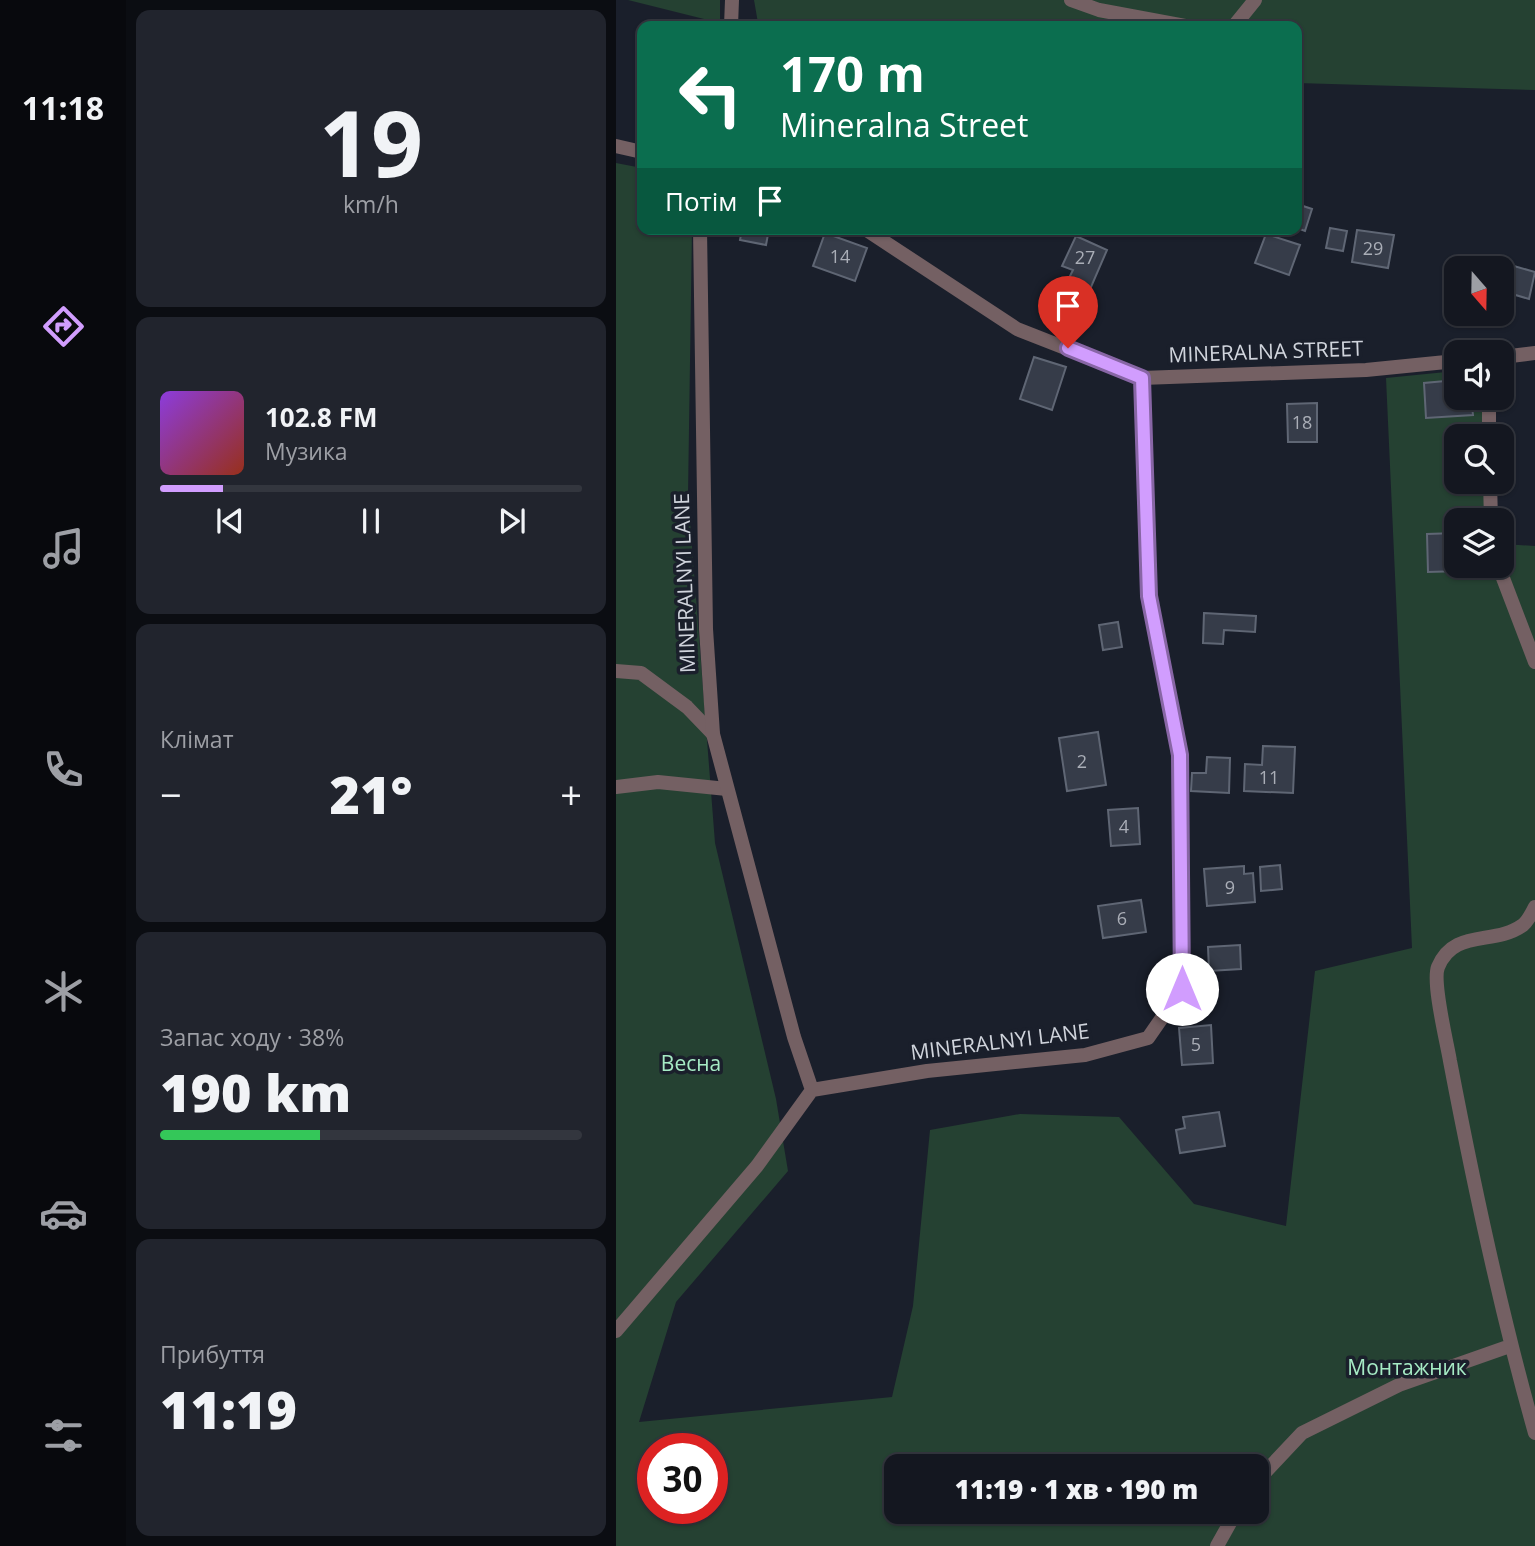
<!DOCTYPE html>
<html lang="uk">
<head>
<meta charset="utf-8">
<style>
  body { margin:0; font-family:"Open Sans",sans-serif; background:#21242d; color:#f1f3f6; height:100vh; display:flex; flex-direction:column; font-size:26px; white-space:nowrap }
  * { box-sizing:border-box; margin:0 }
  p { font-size:23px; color:#9d9fa5 }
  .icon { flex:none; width:38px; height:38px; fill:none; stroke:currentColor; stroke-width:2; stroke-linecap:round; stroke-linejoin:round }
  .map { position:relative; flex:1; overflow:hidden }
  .sheet { display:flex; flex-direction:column; gap:10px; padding:10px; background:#0b0d12; width:490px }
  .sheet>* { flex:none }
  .banner { position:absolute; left:21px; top:21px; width:665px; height:214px; border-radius:14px; box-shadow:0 2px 5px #0004,0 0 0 2px #33363e; background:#0b6e4f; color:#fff; overflow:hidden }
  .needle { width:46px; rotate:160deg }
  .fabs { position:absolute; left:828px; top:256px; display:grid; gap:14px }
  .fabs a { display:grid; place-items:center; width:70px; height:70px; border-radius:14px; background:#141720; box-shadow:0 2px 5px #0004,0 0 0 2px #33363e; font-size:35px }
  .speed { position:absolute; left:21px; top:1433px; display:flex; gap:14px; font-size:35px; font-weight:700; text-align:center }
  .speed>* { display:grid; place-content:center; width:91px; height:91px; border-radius:50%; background:#141720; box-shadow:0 2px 5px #0004,0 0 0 2px #33363e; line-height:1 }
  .speed .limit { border:10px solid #d22; background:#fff; color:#111 }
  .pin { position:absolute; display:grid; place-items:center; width:60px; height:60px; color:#fff; margin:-72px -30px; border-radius:50% 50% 50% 0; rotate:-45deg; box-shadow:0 0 7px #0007 }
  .pin .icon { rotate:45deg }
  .me { position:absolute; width:77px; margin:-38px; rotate:0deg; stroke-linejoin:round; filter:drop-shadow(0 0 5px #0008) }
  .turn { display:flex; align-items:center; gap:24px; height:147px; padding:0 28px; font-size:32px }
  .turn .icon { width:91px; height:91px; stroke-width:2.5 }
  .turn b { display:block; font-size:49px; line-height:60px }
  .then { display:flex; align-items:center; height:66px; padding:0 28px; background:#0003; gap:14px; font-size:26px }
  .big { font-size:52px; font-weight:800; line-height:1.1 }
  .sheet .tile { flex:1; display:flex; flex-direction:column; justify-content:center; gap:10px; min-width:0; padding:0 24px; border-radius:14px; background:#21242d }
  .sheet .dial { align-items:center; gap:0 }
  .dial b { font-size:91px; line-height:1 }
  .song { display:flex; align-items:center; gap:21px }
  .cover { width:84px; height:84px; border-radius:10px; background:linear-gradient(135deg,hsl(270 70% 55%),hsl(10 70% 35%)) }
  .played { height:7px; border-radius:4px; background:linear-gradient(90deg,#d19dfe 15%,#33363e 15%) }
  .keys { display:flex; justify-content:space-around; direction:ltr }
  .heat { display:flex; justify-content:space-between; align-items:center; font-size:38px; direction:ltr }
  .charge { height:10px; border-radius:5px; background:linear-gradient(90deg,#34c759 38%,#33363e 0) }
  .trip { position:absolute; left:268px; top:1454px; width:385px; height:70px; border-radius:14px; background:#141720; box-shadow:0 2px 5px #0004,0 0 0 2px #33363e; font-weight:800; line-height:70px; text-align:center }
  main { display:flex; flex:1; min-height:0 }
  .dock { display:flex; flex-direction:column; width:126px; justify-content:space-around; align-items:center; background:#08090d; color:#9d9fa5 }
  .dock .icon { width:49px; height:49px }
  .dock .current { color:#d19dfe }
  .dock b { font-size:32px; color:#f1f3f6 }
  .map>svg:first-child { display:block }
  .green { fill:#254132; fill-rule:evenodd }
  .building { fill:#363c49; stroke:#5f6674; stroke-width:2 }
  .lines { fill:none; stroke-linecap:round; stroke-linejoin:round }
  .service { stroke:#746063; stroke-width:14 }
  .minor { stroke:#746063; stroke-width:14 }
  .route-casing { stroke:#8866a5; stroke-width:18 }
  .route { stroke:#d19dfe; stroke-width:12 }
  .labels { text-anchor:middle; stroke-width:7; stroke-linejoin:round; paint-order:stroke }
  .number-label { font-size:18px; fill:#aaaeb7 }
  .street-label { font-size:21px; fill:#d0d4dc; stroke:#1a1f2b }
  .park-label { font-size:21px; fill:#a6ebc5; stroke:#1a1f2b }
</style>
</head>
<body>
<main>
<nav class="dock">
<b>11:18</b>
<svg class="icon current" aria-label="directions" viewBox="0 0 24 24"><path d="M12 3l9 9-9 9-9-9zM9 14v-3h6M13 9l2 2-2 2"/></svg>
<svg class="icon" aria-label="music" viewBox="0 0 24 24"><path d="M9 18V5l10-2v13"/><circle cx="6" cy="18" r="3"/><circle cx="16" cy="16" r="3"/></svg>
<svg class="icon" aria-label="phone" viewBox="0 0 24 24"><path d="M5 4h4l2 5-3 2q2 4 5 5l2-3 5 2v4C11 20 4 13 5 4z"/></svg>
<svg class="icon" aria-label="climate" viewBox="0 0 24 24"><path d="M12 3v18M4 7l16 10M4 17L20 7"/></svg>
<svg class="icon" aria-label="car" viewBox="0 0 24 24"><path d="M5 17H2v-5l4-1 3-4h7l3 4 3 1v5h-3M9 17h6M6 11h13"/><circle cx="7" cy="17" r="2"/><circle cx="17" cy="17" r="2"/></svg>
<svg class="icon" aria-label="filters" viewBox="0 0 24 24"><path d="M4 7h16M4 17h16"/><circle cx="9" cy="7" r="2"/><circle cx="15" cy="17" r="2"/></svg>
</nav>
<section class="sheet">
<div class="tile dial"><b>19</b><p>km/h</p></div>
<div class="tile">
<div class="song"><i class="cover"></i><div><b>102.8 FM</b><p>Музика</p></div></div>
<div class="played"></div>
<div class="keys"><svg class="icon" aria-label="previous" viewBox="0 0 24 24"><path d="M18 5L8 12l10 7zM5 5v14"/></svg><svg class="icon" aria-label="pause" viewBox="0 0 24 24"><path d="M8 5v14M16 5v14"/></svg><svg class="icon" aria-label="next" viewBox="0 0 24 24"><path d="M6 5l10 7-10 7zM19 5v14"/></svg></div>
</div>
<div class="tile"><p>Клімат</p>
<div class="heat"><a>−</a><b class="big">21°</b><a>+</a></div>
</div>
<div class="tile"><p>Запас ходу · 38%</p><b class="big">190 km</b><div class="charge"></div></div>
<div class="tile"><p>Прибуття</p><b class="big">11:19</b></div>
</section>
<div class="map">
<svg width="919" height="1546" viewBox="0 0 919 1546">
  <rect width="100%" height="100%" fill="#1a1f2b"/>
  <!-- green -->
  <path class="green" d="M12 0H104V23Z
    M138 0H919V90L681 83V26H154L142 23Z
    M0 163 26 168V229H76L72 495 99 843 160 1099 172 1171 60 1302 23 1422 276 1397 297 1306 314 1130 404 1114 503 1117 578 1204 670 1226 699 971 796 948 770 378 840 371V397H868V436H840V481H868V520H840V565H886V544L919 546V1546H0ZM37 1449H96V1508H37ZM280 1466H640V1512H280Z"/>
  <!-- building -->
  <path class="building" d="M681 204 696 209 689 231 681 228Z
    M714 228 731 231 727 251 710 248Z
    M126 229H153L150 245 124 240Z
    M741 230 778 235 772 268 736 262Z
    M209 233 251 248 239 281 197 266Z
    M650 234 684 245 673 275 639 263Z
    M460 236 491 250 472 294 450 284 457 270 446 266Z
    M891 264 919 272 913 299 886 291Z
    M418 357 450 367 436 410 404 399Z
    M840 380V397H855L857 415 810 418 808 383Z
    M701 403V442H672L671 404Z
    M840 533V565H844L845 571 812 572 811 534Z
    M588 613 640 616 639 632 608 630 607 644 587 643Z
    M502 622 506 647 487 650 483 625Z
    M482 732 490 785 451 791 443 738Z
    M647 746 679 747 677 793 628 791 629 764 646 765Z
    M591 757 614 758 613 793 575 791 576 773H590Z
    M522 808 524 844 495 846 492 810Z
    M664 865 666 889 645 891 644 867Z
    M628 866V874L637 873 639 902 591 906 588 869Z
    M525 900 530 932 487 938 482 906Z
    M624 945 625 969 593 971 592 947Z
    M595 1025 597 1063 566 1065 563 1028Z
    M603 1112 609 1146 564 1153 560 1130 569 1128 567 1117Z"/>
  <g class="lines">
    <!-- service -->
    <path class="service" d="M455 0 483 10 569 26
      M618 26 639 0
      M873 397V436
      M874 481 875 520
      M882 565 919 662
      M0 671 25 673 71 707 97 734
      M0 787 42 782 111 789
      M919 907C916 913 912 921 907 925 878 946 838 928 822 967 816 982 831 1043 834 1061 858 1187 884 1310 919 1433
      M640 1482 686 1433 783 1385 894 1346
      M601 1546 620 1512"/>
    <!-- minor -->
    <path class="minor" d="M115 26 116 0
      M0 146 26 152
      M84 229 90 629 97 734 178 1037 196 1090
      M249 229 401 329 526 378 750 370 840 361
      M886 357 919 353
      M0 1331 141 1166 196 1090 311 1071 469 1055 532 1038 566 989 564 755 533 596 526 378"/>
  </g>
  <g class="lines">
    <defs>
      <path id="route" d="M452 348 526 378 533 596 564 755 566 989"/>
    </defs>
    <!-- route casing -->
    <use href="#route" class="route-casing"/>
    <!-- route -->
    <use href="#route" class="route"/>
  </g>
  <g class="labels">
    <!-- number labels -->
    <g class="number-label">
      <text x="757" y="255">29</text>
      <text x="224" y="263">14</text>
      <text x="469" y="264">27</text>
      <text x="686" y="429">18</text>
      <text x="466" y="768">2</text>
      <text x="653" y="784">11</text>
      <text x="508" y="833">4</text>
      <text x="614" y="894">9</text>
      <text x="506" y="925">6</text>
      <text x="580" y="1051">5</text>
    </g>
    <!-- street labels -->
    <g class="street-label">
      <text transform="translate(650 352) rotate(-2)" y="7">MINERALNA STREET</text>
      <text transform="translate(69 583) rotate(-92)" y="7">MINERALNYI LANE</text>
      <text transform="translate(384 1042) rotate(-7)" y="7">MINERALNYI LANE</text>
    </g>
    <!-- park labels -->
    <g class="park-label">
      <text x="75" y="1071">Весна</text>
      <text x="791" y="1375">Монтажник</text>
    </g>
  </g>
</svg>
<div class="fabs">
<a><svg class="needle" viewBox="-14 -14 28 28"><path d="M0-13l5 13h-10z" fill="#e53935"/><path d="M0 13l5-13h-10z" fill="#9d9fa5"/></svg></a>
<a><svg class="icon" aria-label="sound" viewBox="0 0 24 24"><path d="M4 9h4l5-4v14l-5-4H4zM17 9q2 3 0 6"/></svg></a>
<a><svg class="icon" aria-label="search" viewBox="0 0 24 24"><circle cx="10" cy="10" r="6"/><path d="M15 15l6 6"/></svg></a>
<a><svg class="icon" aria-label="layers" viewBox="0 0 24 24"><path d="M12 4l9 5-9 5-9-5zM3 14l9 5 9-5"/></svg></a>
</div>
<div class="speed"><div class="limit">30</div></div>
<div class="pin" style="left:452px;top:348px;background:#d93025"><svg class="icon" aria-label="arrive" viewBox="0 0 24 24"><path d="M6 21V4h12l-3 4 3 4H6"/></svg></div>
<svg class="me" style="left:566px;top:989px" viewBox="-20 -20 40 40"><circle r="19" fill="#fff"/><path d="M0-13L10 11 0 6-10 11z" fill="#d19dfe"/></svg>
<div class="trip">11:19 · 1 хв · 190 m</div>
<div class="banner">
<div class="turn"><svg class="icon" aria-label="left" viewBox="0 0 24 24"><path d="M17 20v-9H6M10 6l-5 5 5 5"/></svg><div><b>170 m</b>Mineralna Street</div></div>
<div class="then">Потім<svg class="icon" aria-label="arrive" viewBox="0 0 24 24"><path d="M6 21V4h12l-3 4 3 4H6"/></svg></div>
</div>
</div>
</main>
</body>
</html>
